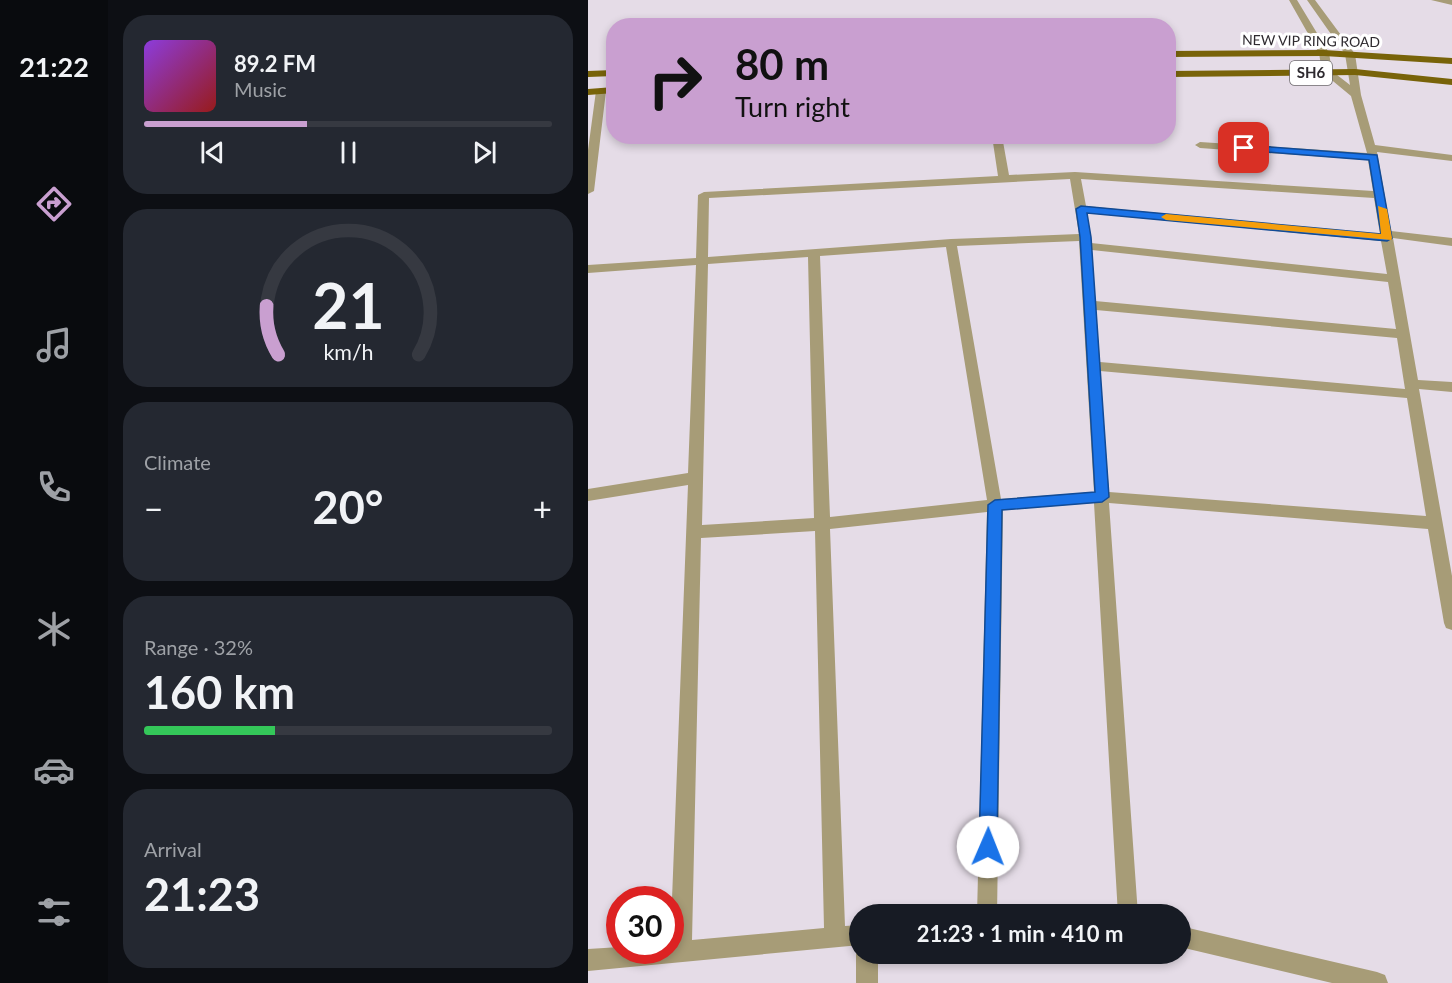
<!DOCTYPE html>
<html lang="en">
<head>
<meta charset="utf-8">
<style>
  body { margin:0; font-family:Lato,sans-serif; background:#242831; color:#f1f3f6; height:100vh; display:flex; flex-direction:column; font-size:22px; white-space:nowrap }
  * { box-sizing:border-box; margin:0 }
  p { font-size:20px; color:#9ea1a6 }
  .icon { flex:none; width:33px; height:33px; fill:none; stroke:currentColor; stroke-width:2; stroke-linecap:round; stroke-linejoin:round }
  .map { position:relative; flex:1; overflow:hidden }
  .side { display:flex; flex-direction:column; gap:15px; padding:15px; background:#0d0f14; width:480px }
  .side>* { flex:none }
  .top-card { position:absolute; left:18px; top:18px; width:570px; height:126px; border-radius:24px; box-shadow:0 3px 9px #0003; background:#c99fd0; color:#111; overflow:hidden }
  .speed { position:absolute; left:18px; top:886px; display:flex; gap:12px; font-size:30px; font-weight:700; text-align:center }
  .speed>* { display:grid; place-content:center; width:78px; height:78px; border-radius:50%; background:#171b24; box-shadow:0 3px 9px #0003; line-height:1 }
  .speed .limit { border:9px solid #d22; background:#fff; color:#111 }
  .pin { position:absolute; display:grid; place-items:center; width:51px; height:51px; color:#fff; margin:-26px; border-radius:12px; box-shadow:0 3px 9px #0006 }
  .me { position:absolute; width:66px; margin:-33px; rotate:1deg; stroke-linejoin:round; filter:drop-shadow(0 0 4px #0008) }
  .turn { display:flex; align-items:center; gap:21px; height:126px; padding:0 30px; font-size:27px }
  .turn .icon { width:78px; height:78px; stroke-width:2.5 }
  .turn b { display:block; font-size:42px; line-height:51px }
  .big { font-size:45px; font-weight:700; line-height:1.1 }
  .side .card { flex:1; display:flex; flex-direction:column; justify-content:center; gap:9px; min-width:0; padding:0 21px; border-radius:24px; background:#242831 }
  .side .dial { align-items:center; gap:0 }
  .dial svg { height:156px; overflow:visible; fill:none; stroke:#363941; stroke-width:7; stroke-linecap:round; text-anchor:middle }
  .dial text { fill:#f1f3f6; stroke:none }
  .song { display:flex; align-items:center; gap:18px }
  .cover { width:72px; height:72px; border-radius:9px; background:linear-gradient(135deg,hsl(270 70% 55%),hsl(0 70% 35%)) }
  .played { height:6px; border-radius:3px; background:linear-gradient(90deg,#c99fd0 40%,#363941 40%) }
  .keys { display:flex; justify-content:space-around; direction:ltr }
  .heat { display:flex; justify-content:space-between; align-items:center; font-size:33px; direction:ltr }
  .charge { height:9px; border-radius:4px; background:linear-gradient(90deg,#34c759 32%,#363941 0) }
  .trip { position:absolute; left:261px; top:904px; width:342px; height:60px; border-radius:30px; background:#171b24; box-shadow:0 3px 9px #0003; font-weight:700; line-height:60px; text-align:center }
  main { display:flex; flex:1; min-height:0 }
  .menu { display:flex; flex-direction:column; width:108px; justify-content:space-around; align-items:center; background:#090b0e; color:#9ea1a6 }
  .menu .icon { width:42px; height:42px }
  .menu .selected { color:#c99fd0 }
  .menu b { font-size:27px; color:#f1f3f6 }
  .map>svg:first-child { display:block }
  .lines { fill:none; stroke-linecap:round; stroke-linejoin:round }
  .street { fill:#a79c77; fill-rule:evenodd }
  .primary { fill:#786309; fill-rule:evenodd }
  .route { fill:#1a73e8; stroke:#114b97; stroke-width:1.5 }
  .slow { fill:#f59e0b }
  .labels { text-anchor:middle; stroke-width:6; stroke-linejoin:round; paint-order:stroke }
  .far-street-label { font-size:14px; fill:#2e2a2f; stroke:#fff }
  .shield { fill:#fff; stroke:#6d6a6d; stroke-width:1.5 }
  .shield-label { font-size:15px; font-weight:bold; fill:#2e2a2f }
</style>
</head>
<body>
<main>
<nav class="menu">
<b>21:22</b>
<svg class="icon selected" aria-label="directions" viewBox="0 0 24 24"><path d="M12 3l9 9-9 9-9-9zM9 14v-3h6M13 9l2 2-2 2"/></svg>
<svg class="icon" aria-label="music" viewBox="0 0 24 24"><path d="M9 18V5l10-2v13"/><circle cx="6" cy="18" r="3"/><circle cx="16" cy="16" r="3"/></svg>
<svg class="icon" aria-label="phone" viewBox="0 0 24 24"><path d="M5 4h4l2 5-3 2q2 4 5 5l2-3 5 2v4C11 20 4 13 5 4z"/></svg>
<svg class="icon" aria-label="climate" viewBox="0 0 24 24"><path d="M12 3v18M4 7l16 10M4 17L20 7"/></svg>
<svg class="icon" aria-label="car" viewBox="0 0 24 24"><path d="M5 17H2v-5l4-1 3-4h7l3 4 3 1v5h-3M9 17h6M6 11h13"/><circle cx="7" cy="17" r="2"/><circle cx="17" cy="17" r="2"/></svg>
<svg class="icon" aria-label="filters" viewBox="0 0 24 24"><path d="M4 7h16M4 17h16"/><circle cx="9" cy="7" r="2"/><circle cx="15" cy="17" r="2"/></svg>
</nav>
<section class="side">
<div class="card">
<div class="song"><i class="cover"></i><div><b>89.2 FM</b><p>Music</p></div></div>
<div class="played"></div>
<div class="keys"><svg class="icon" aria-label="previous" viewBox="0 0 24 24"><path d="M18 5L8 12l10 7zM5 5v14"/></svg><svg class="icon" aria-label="pause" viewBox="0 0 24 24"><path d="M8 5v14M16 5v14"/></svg><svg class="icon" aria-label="next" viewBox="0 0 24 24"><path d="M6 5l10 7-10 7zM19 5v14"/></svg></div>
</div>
<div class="card dial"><svg viewBox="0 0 100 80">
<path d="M14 69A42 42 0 1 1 86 69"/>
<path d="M14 69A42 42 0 0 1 8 44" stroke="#c99fd0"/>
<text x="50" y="56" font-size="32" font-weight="700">21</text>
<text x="50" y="72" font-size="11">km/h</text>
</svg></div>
<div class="card"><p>Climate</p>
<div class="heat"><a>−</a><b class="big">20°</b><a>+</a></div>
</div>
<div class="card"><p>Range · 32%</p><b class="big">160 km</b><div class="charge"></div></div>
<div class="card"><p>Arrival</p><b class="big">21:23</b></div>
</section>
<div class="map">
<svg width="864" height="983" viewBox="0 0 864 983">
  <rect width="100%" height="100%" fill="#e5dce7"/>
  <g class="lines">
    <!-- street -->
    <path class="street" d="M701 0H709L741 53 744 71 762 85 757 54 719 0H727L767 54 773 95 787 145 864 155V161L789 152 803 231 864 238V246L805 238 830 380 864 382V392L831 389 864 576V630L858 628 856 623 840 529 521 503 550 915H530L506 503 415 510 409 915H389L399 512 242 529 257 926 272 925V945L0 971V949L32 947V951H82L100 485 0 501V489L100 473 108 265 0 273V265L108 258 110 195 116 192 410 176 404 136H414L421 175 487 172 785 191 780 160 612 148 607 145 612 142 779 153 763 96 734 72 731 53ZM482 179 491 234 363 239 120 257 121 198ZM493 179 786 198 792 234 498 206ZM499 213 793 241 799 274 503 243ZM491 241 506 492 413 499 369 246ZM358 247 399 500 242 517 232 256ZM504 250 800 282 808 329 507 301ZM220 257 226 518 114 525 120 264ZM508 310 809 338 817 389 512 362ZM512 371 819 398 838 516 521 492ZM227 531 236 928 104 940 113 538Z
      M843 0H864V5Z
      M13 88 18 91 6 191 0 194V150L8 91Z
      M592 926 789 972 797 975 800 983H744L592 947Z
      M272 947V954H290V983H268V954Z"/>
    <!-- primary -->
    <path class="primary" d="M736 50 864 58V64L736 56 580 57V51Z
      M767 69 864 79V85L767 75 580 77V71Z
      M26 70V76L0 77V71Z
      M26 87V93L0 95V89Z"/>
  </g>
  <!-- route -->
  <path class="route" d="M656 145 789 155 804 238 799 241 499 213 503 237 521 497 514 502 414 510 409 847 407 853 400 856 394 853 391 847 400 505 407 500 507 492 492 237 488 209 493 206 793 234 781 160 652 150V146Z"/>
  <!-- slow -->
  <path class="slow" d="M790 206 799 209 804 238 803 240 578 220 573 217 578 214 793 234Z"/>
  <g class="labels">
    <!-- far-street labels -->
    <g class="far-street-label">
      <text transform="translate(723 41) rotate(1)" y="5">NEW VIP RING ROAD</text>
    </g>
    <!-- shield labels -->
    <rect class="shield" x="702" y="61" width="42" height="24" rx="4.5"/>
    <g class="shield-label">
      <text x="723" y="78">SH6</text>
    </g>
  </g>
</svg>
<div class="speed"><div class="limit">30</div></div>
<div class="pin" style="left:656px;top:148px;background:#d93025"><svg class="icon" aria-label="arrive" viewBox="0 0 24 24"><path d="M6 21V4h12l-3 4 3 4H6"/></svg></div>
<svg class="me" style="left:400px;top:847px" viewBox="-20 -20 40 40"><circle r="19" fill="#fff"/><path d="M0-13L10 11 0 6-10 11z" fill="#1a73e8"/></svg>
<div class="trip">21:23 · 1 min · 410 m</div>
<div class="top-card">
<div class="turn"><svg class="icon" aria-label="right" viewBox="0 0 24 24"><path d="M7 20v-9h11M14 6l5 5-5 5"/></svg><div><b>80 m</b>Turn right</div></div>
</div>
</div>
</main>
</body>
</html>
